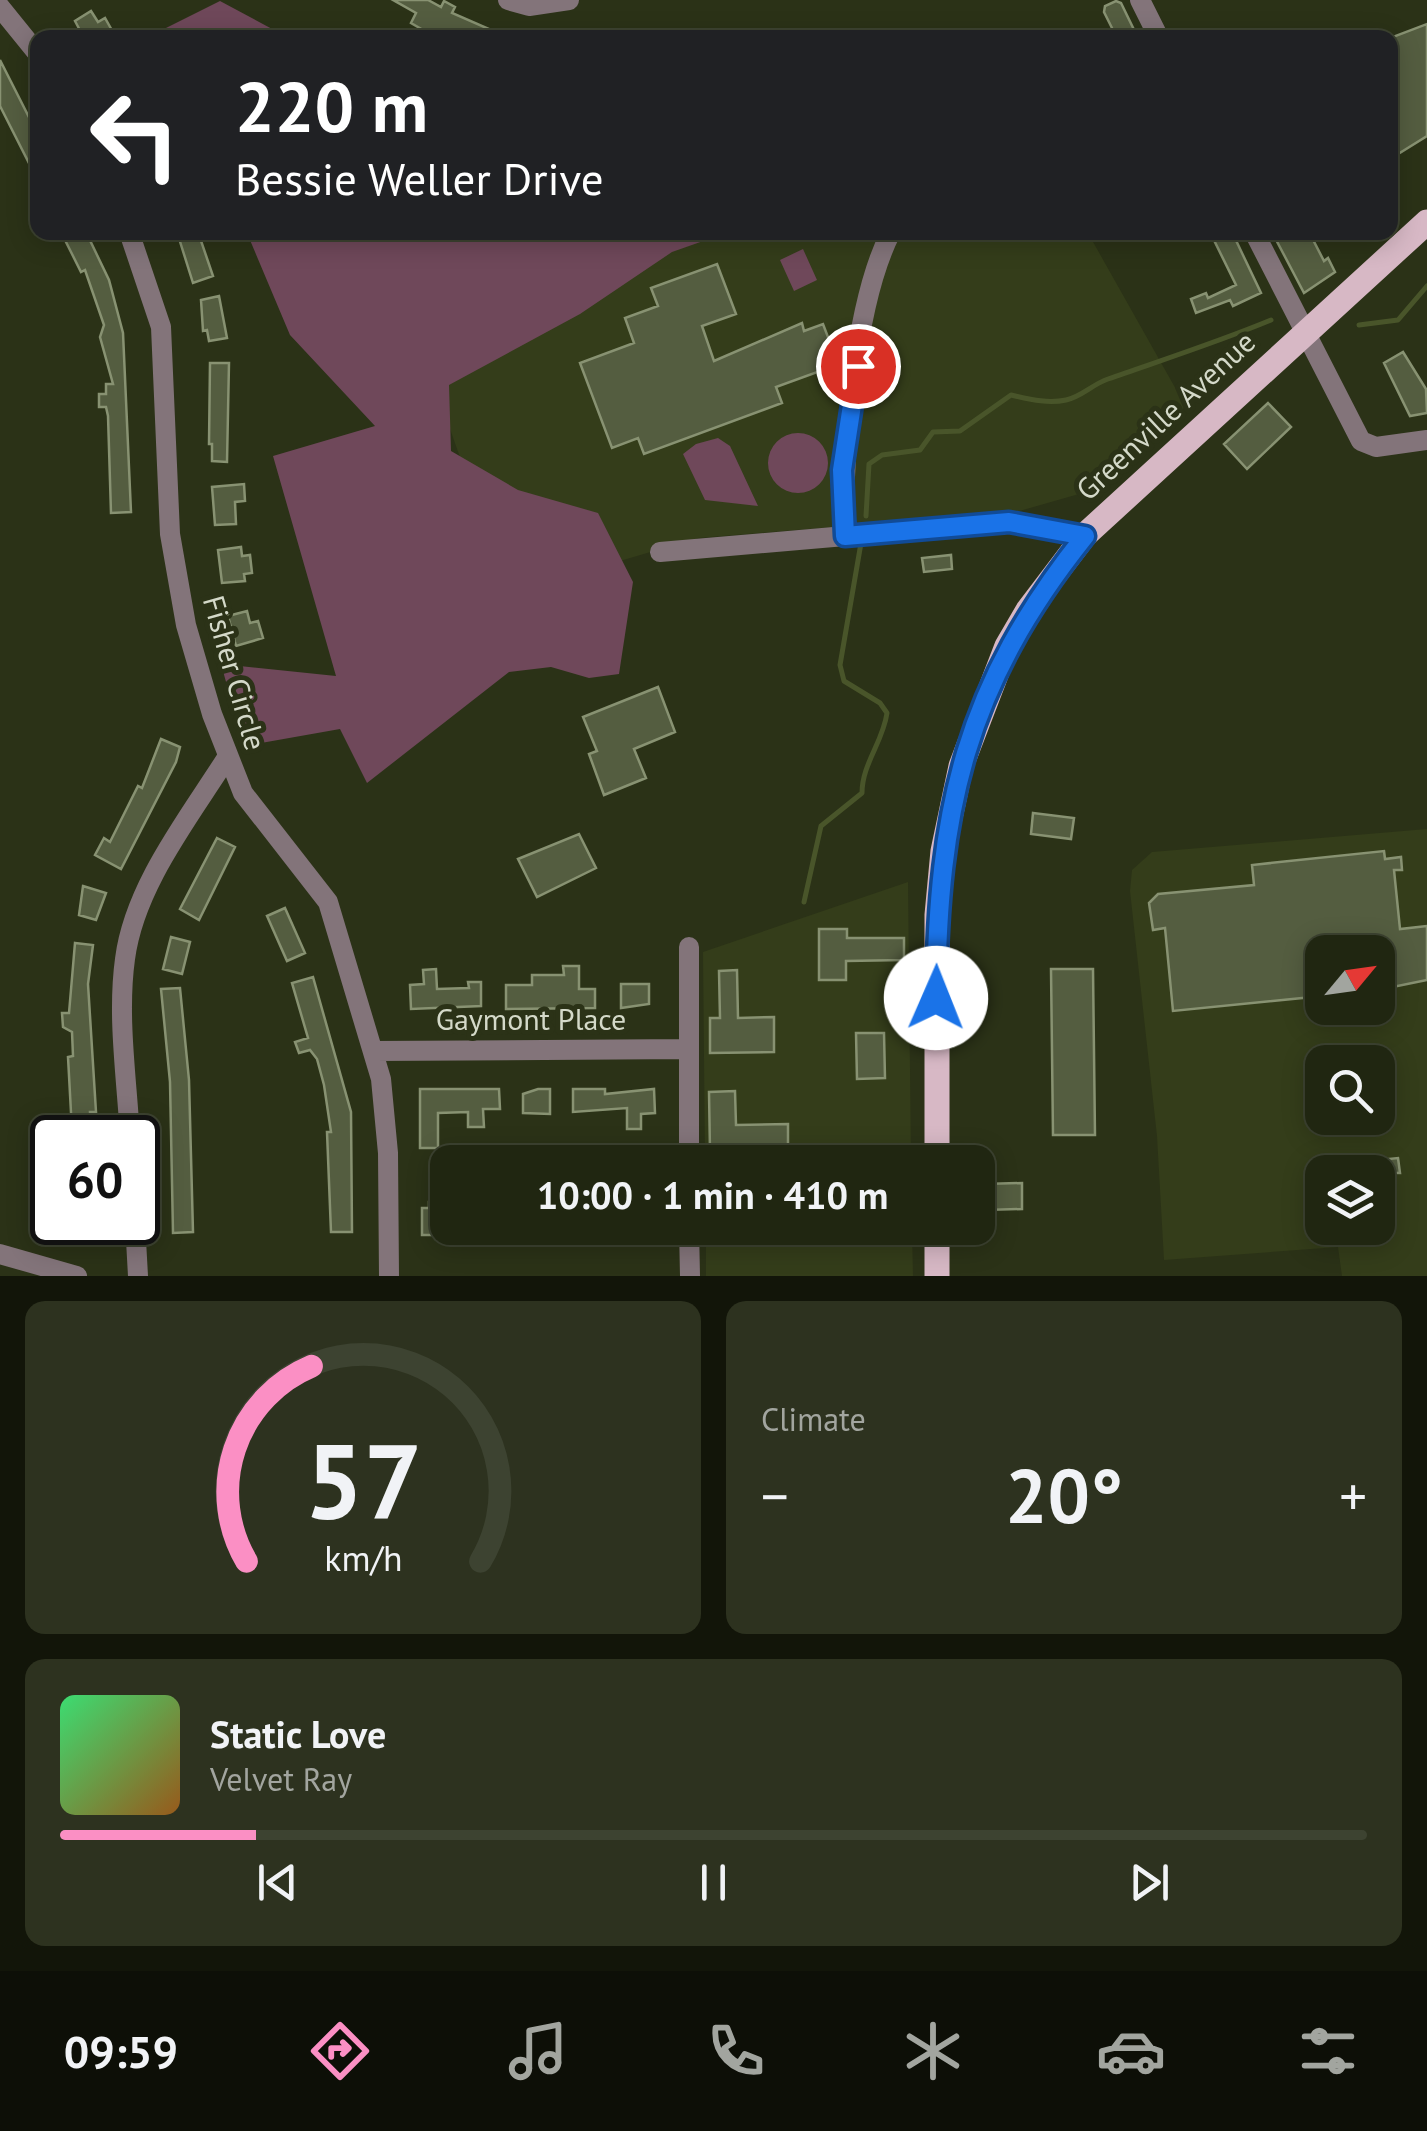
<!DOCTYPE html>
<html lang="en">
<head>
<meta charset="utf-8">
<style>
  body { margin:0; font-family:"PT Sans",sans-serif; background:#2d321f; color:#f1f3f6; height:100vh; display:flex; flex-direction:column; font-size:38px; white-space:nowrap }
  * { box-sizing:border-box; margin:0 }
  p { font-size:32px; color:#a2a59f }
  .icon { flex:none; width:55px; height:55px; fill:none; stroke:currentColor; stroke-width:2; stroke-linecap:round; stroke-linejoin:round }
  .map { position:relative; height:1276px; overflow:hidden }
  .drawer { display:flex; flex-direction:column; gap:25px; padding:25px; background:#121509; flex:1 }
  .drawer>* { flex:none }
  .top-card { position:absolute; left:30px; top:30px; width:1368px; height:210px; border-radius:20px; box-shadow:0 5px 25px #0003,0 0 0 2px #3d4331; background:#202124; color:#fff; overflow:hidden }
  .needle { width:65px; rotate:61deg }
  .buttons { position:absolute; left:1305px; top:935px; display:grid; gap:20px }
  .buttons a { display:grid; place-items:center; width:90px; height:90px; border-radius:20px; background:#202611; box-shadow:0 5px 25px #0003,0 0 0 2px #3d4331; font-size:50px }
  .speed { position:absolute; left:30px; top:1115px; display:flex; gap:20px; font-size:50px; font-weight:700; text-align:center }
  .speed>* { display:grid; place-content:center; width:130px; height:130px; border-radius:50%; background:#202611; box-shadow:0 5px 25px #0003,0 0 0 2px #3d4331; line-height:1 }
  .speed .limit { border:5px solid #111; border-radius:15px; background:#fff; color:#111 }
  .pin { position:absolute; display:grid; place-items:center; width:85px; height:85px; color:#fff; margin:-42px; border:5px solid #fff; border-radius:50%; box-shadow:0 2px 10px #0007 }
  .me { position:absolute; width:110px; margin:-55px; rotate:1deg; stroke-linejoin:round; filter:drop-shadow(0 0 8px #0008) }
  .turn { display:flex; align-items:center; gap:35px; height:210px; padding:0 40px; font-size:45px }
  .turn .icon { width:130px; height:130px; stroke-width:2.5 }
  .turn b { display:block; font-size:70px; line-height:85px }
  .big { font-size:75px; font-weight:600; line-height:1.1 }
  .drawer .card { flex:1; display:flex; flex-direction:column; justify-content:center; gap:15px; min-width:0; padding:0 35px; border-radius:20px; background:#2d321f }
  .drawer .dial { align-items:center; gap:0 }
  .dial svg { height:260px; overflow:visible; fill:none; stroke:#3d4331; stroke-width:7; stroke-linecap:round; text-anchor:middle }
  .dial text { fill:#f1f3f6; stroke:none }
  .song { display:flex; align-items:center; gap:30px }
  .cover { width:120px; height:120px; border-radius:15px; background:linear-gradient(135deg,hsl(140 70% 55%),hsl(30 70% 35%)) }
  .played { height:10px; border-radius:5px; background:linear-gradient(90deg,#fb8fc4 15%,#3d4331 15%) }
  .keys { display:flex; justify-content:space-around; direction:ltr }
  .heat { display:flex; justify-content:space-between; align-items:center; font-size:55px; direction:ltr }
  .drawer .tiles { flex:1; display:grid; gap:25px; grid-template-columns:1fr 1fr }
  .card:last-child { grid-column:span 2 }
  .trip { position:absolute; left:430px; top:1145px; width:565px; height:100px; border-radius:20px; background:#202611; box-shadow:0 5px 25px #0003,0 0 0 2px #3d4331; font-weight:600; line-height:100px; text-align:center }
  .menu { display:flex; height:160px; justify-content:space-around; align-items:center; background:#0d0f07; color:#a2a59f }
  .menu .icon { width:70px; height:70px }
  .menu .current { color:#fb8fc4 }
  .menu b { font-size:45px; color:#f1f3f6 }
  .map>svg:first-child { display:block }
  .built { fill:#343d1a; fill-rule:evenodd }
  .green { fill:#6f485a }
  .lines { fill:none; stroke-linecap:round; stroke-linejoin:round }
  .stream { stroke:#49552a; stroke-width:5 }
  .building { fill:#545d40; stroke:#889272; stroke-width:2.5 }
  .minor { stroke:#83747a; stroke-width:20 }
  .major { stroke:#d7b8c5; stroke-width:25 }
  .route-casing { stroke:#114b97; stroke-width:25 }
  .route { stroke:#1a73e8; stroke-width:18 }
  .labels { text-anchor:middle; stroke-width:10; stroke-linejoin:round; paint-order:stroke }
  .street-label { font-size:30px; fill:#d4d9c9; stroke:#2b3217 }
</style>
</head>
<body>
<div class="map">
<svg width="1427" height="1276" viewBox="0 0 1427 1276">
  <rect width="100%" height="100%" fill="#2b3217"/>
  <!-- built -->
  <path class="built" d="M704 233H1088L1186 407 1142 432 1079 494 1016 512 698 538 508 594 429 369Z
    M1427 829V1276H1342L1338 1247 1164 1260 1157 1136 1130 891 1132 870 1152 852ZM1322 952H1378V1008H1322ZM1322 1062H1378V1118H1322ZM1322 1172H1378V1228H1322Z
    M908 882 911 1162H705L703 952Z
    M706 1228H912L913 1276H706Z"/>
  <!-- green -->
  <path class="green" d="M220 1 287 37H167L166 28Z
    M247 233H726L672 252 580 314 449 385 451 451 518 490 598 513 633 582 619 674 589 678 551 667 509 672 367 783 340 729 244 746 221 664 336 676 273 456 375 426 290 335Z
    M803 249 817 280 794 291 780 260Z
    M768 463a30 30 0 1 1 60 0a30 30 0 1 1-60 0Z
    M718 438 730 446 758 506 705 500 683 454 696 444Z"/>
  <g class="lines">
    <!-- stream -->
    <path class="stream" d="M1359 325 1398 320 1427 286
      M866 516 869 464 882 455 920 450 933 432 960 431 1011 395C1029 399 1047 404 1066 400 1081 397 1093 384 1108 379 1162 360 1218 342 1271 320
      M804 902 821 826 862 793C862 764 883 742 887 713L880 703 844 681 840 665 861 543"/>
  </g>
  <!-- building -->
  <path class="building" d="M393 0H428L441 7 444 1 455 7 452 13 489 29 496 38H437L411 23 416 13Z
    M1116 1 1121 3 1138 38H1117L1104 12 1105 6Z
    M91 11 98 22 105 18 114 34 84 38 75 21Z
    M1427 24V136L1390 159V38Z
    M0 60 38 135V181L0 106Z
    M76 232H86L109 280 123 333 131 512 111 513 108 416 106 407H99V394H106V384H113L100 337 104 325 85 270 81 272 64 238Z
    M177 232H198L213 276 193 283Z
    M1210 232H1232L1261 293 1233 306 1230 300 1196 313 1191 299 1206 293 1208 298 1236 285Z
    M1272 232H1309L1324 261 1328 258 1335 272 1304 293Z
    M717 264 736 314 702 326 714 361 802 323 804 331 823 324 836 358 821 363 823 370 776 387 782 403 644 454 638 438 612 448 580 363 634 343 625 318 658 306 651 288Z
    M219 296 227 338 209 341 207 330 203 331 201 300Z
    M1403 352 1426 389 1427 413 1410 416 1384 363Z
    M210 363H229L227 462 212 461V444H209Z
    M1268 403 1291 427 1247 469 1224 444Z
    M244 484 245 501 235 502 236 524 215 525 212 487Z
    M241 547 242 556 250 555 252 573 244 574 245 581 222 583 218 550Z
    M951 555 952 569 924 572 922 558Z
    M247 611 250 623 258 621 263 638 236 646 228 616Z
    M658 687 675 732 634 749 646 778 604 795 589 754 597 751 583 717Z
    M161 739 180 747 176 762 121 869 95 855 104 838 110 842 138 786 142 788Z
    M1033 813 1074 818 1071 839 1031 834Z
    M579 834 596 868 537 897 518 859Z
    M217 838 235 847 199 920 180 909Z
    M1384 851 1385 859 1401 857 1402 870H1394L1400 929 1427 926V980L1378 990V952H1322V996L1173 1011 1165 928 1153 930 1149 903 1158 894 1254 885 1252 865Z
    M83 886 106 893 96 920 79 915Z
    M285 908 305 953 287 961 267 916Z
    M819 929H847V938H904V960L846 961V980H819Z
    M171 937 190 942 182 974 163 969Z
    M75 943 93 945 88 984 96 1112H90L91 1130 72 1131 68 1057 73 1056 72 1032 63 1027 62 1013H69Z
    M563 966H579V989H595V1008L506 1009V985H532V975H564Z
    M436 969 437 989 469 988 468 982H481V1006L411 1009 410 985 424 984 423 970Z
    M1051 969H1093L1095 1135H1053Z
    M737 970 738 1018 774 1017V1052L710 1053V1018H720L719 971Z
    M313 977 351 1112 352 1232H331L327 1132H331L324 1085 317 1059 310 1050 299 1053 295 1042 308 1038 292 983Z
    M621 984H649V1004L621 1008Z
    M180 988 189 1080 193 1232 173 1233 170 1082 161 989Z
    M856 1033H884L885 1078 857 1079Z
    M420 1089H499L500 1109H483L484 1127H468V1112L438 1113V1148H420Z
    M538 1089H550V1114L523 1113V1094Z
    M573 1089H605V1094L654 1089 655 1113 641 1114V1129H627V1108L573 1112Z
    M735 1091 736 1125 788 1124V1150H752L753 1162H725L724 1150 710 1151 709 1092Z
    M838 1145H866V1162H838Z
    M1398 1158 1400 1173 1338 1172 1337 1164Z
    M1022 1183V1209L985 1210 984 1184Z
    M429 1202H448V1235H422V1208H429Z
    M636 1228H664V1240L636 1239Z"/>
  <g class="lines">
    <!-- minor -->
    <path class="minor" d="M508 0 529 6 569 0
      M1140 0 1159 38
      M0 7 38 54
      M129 232 161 327 170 534 186 625 212 714 243 793 328 902 381 1079 388 1153 389 1276
      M891 232C854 304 842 455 845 536L1009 522 1085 535
      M1254 232 1361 441 1376 447 1427 440
      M660 552 845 536
      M374 1051 688 1049
      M130 1138C127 1080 117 1017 125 959 134 887 188 819 226 759
      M689 1162V947
      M135 1222 138 1276
      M689 1228 690 1276
      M0 1254 77 1276"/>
    <!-- major -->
    <path class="major" d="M937 1162V915L943 851 961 766 1007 646 1028 610 1085 535 1427 222
      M937 1228V1276"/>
  </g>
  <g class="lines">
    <defs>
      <path id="route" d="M858 366 842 470 845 536 1009 522 1085 536C965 686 938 809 936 998"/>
    </defs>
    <!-- route casing -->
    <use href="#route" class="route-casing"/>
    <!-- route -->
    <use href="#route" class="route"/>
  </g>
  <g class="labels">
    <!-- street labels -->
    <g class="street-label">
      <text transform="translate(1166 416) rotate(-43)" y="10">Greenville Avenue</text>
      <text transform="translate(234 673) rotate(74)" y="10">Fisher Circle</text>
      <text x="531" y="1030">Gaymont Place</text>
    </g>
  </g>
</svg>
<div class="buttons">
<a><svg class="needle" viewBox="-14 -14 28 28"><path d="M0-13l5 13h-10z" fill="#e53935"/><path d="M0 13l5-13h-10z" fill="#a2a59f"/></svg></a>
<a><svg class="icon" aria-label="search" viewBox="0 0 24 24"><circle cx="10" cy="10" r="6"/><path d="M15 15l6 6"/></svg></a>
<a><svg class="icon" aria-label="layers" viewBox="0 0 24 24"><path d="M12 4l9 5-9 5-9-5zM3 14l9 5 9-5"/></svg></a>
</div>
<div class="speed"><div class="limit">60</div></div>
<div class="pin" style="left:858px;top:366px;background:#d93025"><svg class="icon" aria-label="arrive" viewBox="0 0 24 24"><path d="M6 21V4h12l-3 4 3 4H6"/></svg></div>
<svg class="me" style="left:936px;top:998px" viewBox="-20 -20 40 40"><circle r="19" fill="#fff"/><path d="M0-13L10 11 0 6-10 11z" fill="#1a73e8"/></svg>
<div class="trip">10:00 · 1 min · 410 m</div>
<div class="top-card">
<div class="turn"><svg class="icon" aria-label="left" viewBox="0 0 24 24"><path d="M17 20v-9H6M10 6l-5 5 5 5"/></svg><div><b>220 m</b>Bessie Weller Drive</div></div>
</div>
</div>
<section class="drawer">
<div class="tiles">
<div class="card dial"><svg viewBox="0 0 100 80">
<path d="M14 69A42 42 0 1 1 86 69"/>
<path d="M14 69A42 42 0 0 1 34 9" stroke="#fb8fc4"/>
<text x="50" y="56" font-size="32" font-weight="700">57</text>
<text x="50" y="72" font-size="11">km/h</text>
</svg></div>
<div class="card"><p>Climate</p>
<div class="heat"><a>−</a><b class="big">20°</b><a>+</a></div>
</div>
<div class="card">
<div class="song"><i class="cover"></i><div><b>Static Love</b><p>Velvet Ray</p></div></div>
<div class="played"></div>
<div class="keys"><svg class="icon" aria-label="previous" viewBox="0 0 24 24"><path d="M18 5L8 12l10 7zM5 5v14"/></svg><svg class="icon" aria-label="pause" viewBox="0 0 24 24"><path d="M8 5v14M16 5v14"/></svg><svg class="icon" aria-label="next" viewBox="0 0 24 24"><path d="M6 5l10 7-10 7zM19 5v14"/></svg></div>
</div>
</div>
</section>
<nav class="menu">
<b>09:59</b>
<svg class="icon current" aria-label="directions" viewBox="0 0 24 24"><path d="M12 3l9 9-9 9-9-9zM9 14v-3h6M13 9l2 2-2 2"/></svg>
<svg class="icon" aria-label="music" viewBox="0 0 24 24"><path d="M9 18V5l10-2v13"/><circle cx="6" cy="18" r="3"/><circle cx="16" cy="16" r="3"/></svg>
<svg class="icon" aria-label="phone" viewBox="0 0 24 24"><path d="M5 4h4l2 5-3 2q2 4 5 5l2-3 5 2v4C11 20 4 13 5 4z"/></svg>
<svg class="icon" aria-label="climate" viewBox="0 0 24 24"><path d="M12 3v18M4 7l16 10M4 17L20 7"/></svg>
<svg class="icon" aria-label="car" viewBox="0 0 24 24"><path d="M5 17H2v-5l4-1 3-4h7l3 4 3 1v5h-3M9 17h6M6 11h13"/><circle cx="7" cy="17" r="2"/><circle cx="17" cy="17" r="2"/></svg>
<svg class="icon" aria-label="filters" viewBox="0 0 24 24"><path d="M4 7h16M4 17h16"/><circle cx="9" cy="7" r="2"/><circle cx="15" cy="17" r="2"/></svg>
</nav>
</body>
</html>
